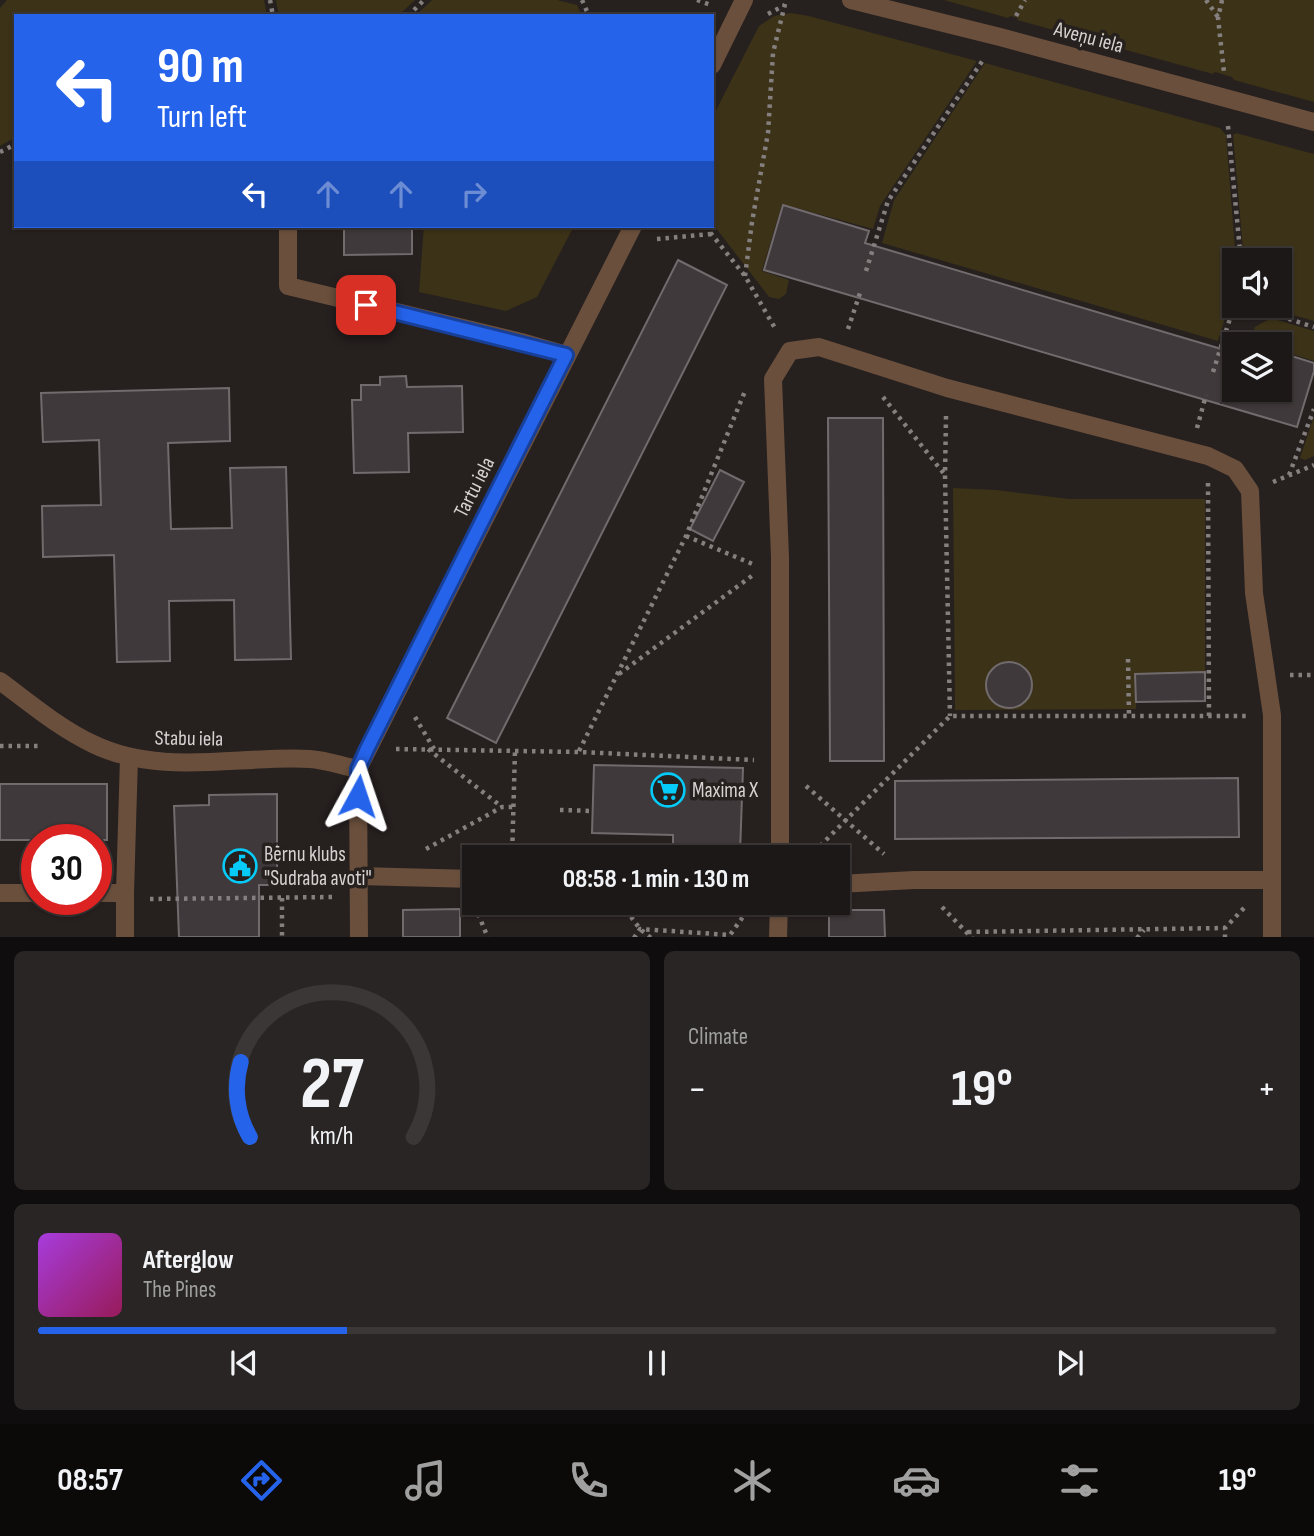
<!DOCTYPE html>
<html lang="en">
<head>
<meta charset="utf-8">
<style>
  body { margin:0; font-family:"Sofia Sans Condensed",sans-serif; background:#292524; color:#f1f3f6; height:100vh; display:flex; flex-direction:column; font-size:26px; white-space:nowrap }
  * { box-sizing:border-box; margin:0 }
  p { font-size:23px; color:#a0a0a1 }
  .icon { flex:none; width:38px; height:38px; fill:none; stroke:currentColor; stroke-width:2; stroke-linecap:round; stroke-linejoin:round }
  .map { position:relative; height:937px; overflow:hidden }
  .side { display:flex; flex-direction:column; gap:14px; padding:14px; background:#0f0d0d; flex:1 }
  .side>* { flex:none }
  .guide { position:absolute; left:14px; top:14px; width:700px; height:214px; border-radius:0px; box-shadow:0 2px 5px #0004,0 0 0 2px #3a3736; background:#2563eb; color:#fff; overflow:hidden }
  .controls { position:absolute; left:1222px; top:248px; display:grid; gap:14px }
  .controls a { display:grid; place-items:center; width:70px; height:70px; border-radius:0px; background:#1c1817; box-shadow:0 2px 5px #0004,0 0 0 2px #3a3736; font-size:35px }
  .speed { position:absolute; left:21px; top:824px; display:flex; gap:14px; font-size:35px; font-weight:700; text-align:center }
  .speed>* { display:grid; place-content:center; width:91px; height:91px; border-radius:50%; background:#1c1817; box-shadow:0 2px 5px #0004,0 0 0 2px #3a3736; line-height:1 }
  .speed .limit { border:10px solid #d22; background:#fff; color:#111 }
  .pin { position:absolute; display:grid; place-items:center; width:60px; height:60px; color:#fff; margin:-30px; border-radius:14px; box-shadow:0 4px 10px #0006 }
  .me { position:absolute; width:77px; margin:-38px; rotate:5deg; stroke-linejoin:round; filter:drop-shadow(0 0 5px #0008) }
  .turn { display:flex; align-items:center; gap:24px; height:147px; padding:0 28px; font-size:32px }
  .turn .icon { width:91px; height:91px; stroke-width:2.5 }
  .turn b { display:block; font-size:49px; line-height:60px }
  .lanes { display:flex; align-items:center; height:66px; padding:0 28px; background:#0003; justify-content:center; gap:35px; direction:ltr }
  .lanes .off { opacity:.35 }
  .big { font-size:52px; font-weight:700; line-height:1.1 }
  .side .widget { flex:1; display:flex; flex-direction:column; justify-content:center; gap:10px; min-width:0; padding:0 24px; border-radius:10px; background:#292524 }
  .side .dial { align-items:center; gap:0 }
  .dial svg { height:182px; overflow:visible; fill:none; stroke:#3a3736; stroke-width:7; stroke-linecap:round; text-anchor:middle }
  .dial text { fill:#f1f3f6; stroke:none }
  .song { display:flex; align-items:center; gap:21px }
  .cover { width:84px; height:84px; border-radius:10px; background:linear-gradient(135deg,hsl(280 70% 55%),hsl(330 70% 35%)) }
  .played { height:7px; border-radius:4px; background:linear-gradient(90deg,#2563eb 25%,#3a3736 25%) }
  .keys { display:flex; justify-content:space-around; direction:ltr }
  .heat { display:flex; justify-content:space-between; align-items:center; font-size:38px; direction:ltr }
  .side .tiles { flex:1; display:grid; gap:14px; grid-template-columns:1fr 1fr }
  .widget:last-child { grid-column:span 2 }
  .trip { position:absolute; left:462px; top:845px; width:388px; height:70px; border-radius:0px; background:#1c1817; box-shadow:0 2px 5px #0004,0 0 0 2px #3a3736; font-weight:700; line-height:70px; text-align:center }
  .tab-bar { display:flex; height:112px; justify-content:space-around; align-items:center; background:#0b0a09; color:#a0a0a1 }
  .tab-bar .icon { width:49px; height:49px }
  .tab-bar .active { color:#2563eb }
  .tab-bar b { font-size:32px; color:#f1f3f6 }
  .map>svg:first-child { display:block }
  .green { fill:#3b3217 }
  .building { fill:#3f393b; stroke:#726b6e; stroke-width:2 }
  .lines { fill:none; stroke-linecap:round; stroke-linejoin:round }
  .path { stroke:#85807f; stroke-width:4.5; stroke-dasharray:3.5 5; stroke-linecap:butt }
  .service { stroke:#6a4f3c; stroke-width:18 }
  .minor { stroke:#6a4f3c; stroke-width:18 }
  .route-casing { stroke:#184099; stroke-width:18 }
  .route { stroke:#2563eb; stroke-width:12 }
  .labels { text-anchor:middle; stroke-width:7; stroke-linejoin:round; paint-order:stroke }
  .street-label { font-size:21px; fill:#d6d2d1; stroke:#26201f }
  .poi-label { font-size:21px; fill:#d6d2d1; stroke:#26201f; text-anchor:start }
</style>
</head>
<body>
<div class="map">
<svg width="1314" height="938" viewBox="0 0 1314 938">
  <rect width="100%" height="100%" fill="#26201f"/>
  <!-- green -->
  <path class="green" d="M7 0H264L267 16H16V137L0 146V8Z
    M276 0H415L398 16H279Z
    M432 0H557L577 5 582 16H415Z
    M944 0H1314V102L1234 80 1232 77 1215 72 1213 74 1017 20 1018 18 1010 16 1008 18Z
    M791 13 809 16 977 61 880 206 873 229 782 204 762 271 789 280 786 294 779 299 769 297 712 223V118L759 26 774 16Z
    M985 63 1220 128 1226 135 1236 261H1234V288L1218 341 882 243 894 200Z
    M1236 133 1314 154V321L1262 306H1279V261H1244L1233 135Z
    M424 226H574L537 297 506 311 419 292Z
    M1271 318 1314 331V361L1279 350V345H1261L1250 341 1255 327Z
    M1314 416V456L1305 460 1300 458Z
    M953 488 996 490 1070 499H1205V672L1136 674V709L955 710Z"/>
  <!-- building -->
  <path class="building" d="M783 205 869 231 865 243 1228 351 1232 338 1254 345H1234V390H1279V352L1314 363V371L1297 427 764 270Z
    M344 226H412V254L344 255Z
    M678 260 727 285 496 743 447 718Z
    M406 376 407 387 462 386 463 432 408 433 409 472 354 473 352 400H361V385H380V377Z
    M229 388 230 441 168 443 171 529 232 528 230 468 286 467 291 659 235 660 234 600 169 601 170 661 117 662 114 555 43 557 42 506 101 505 99 440 43 442 41 393Z
    M828 418H883L884 761H830Z
    M720 470 744 482 713 541 690 529Z
    M986 685a23 23 0 1 1 46 0a23 23 0 1 1-46 0Z
    M1205 672V701L1136 702 1135 674Z
    M594 765 743 768 740 853 673 851V835L592 833Z
    M1238 778 1239 837 895 839V781Z
    M0 784H107V840H0Z
    M277 794V885H259V937H179L174 806 209 805V795Z
    M460 909V937H403V910Z
    M829 910H884L885 937H829Z"/>
  <g class="lines">
    <!-- path -->
    <path class="path" d="M270 0 273 16
      M582 0 589 16
      M697 0 711 5
      M1206 0 1218 17
      M1222 0 1218 18 1224 72
      M768 14 785 5
      M408 16 424 0
      M1016 16 1025 0
      M1228 126 1241 261
      M0 152 16 144
      M705 226 745 276 776 330
      M657 239 711 234
      M866 271 888 201 983 60
      M745 276 752 222 768 133 773 53 785 4
      M1248 306 1314 327
      M848 329 860 293
      M1213 372 1234 306
      M883 397 945 475
      M946 416 945 476 950 716
      M1197 428 1206 395
      M1289 475 1314 409
      M1273 482 1314 465
      M1208 483 1209 716
      M686 536 755 565
      M1128 659 1129 716
      M619 674 753 575
      M1290 675H1314
      M415 717 434 749
      M0 746H41
      M396 749 579 752 754 760
      M428 749 502 807
      M579 751 686 536 745 391
      M806 786 884 854
      M560 810 593 811
      M426 849 502 807H513
      M512 858 515 751
      M808 858 950 716H1246
      M282 898V938
      M150 899 334 897
      M621 903 640 929 651 938
      M475 906 488 938
      M942 907 972 938
      M968 932 1225 928
      M634 938 640 929 730 935 752 904
      M1137 938 1144 930
      M1225 938V928L1244 908"/>
    <!-- service -->
    <path class="service" d="M288 226V286L521 342 566 355
      M780 858V557L773 379 790 351 819 347 947 388 1208 456 1235 469 1250 491 1254 593 1272 715V938
      M358 876 474 879
      M838 884 914 880H1272
      M0 893H37
      M96 893H125
      M125 938V893L129 757
      M778 938 779 903"/>
    <!-- minor -->
    <path class="minor" d="M851 0 1000 37 1314 122
      M712 65 744 0
      M0 681C30 703 59 728 93 744 161 777 238 755 310 759 326 760 342 766 358 769
      M359 938 358 769 633 226"/>
  </g>
  <g class="lines">
    <defs>
      <path id="route" d="M358 796V769L367 749 566 355 366 305"/>
    </defs>
    <!-- route casing -->
    <use href="#route" class="route-casing"/>
    <!-- route -->
    <use href="#route" class="route"/>
  </g>
  <!-- icons -->
  <defs>
    <symbol id="supermarket-ring" viewBox="-11 -11 22 22"><circle r="9.5" fill="#26201f" stroke="#06cbf9" stroke-width="1.5"/><path d="M-6-5.5h2.5l.6 2H6L4.5 2H-2.5L-4.4-4H-6ZM-1.5 3.2a1.3 1.3 0 1 0 .1 0ZM3 3.2a1.3 1.3 0 1 0 .1 0Z" fill="#06cbf9"/></symbol>
    <symbol id="civic-ring" viewBox="-11 -11 22 22"><circle r="9.5" fill="#26201f" stroke="#06cbf9" stroke-width="1.5"/><path d="M-.6-6.5H3V-4.5H.6V-3L4-1V1h2V6H-6V1h2V-1L-.6-3ZM-1.2 2.5V6h2.4V2.5Z" fill="#06cbf9"/></symbol>
  </defs>
  <g fill-rule="evenodd">
    <use href="#supermarket-ring" x="649" y="771" width="38" height="38"/>
    <use href="#civic-ring" x="221" y="847" width="38" height="38"/>
  </g>
  <g class="labels">
    <!-- street labels -->
    <g class="street-label">
      <text transform="translate(1089 37) rotate(15)" y="7">Aveņu iela</text>
      <text transform="translate(474 487) rotate(-63)" y="7">Tartu iela</text>
      <text transform="translate(189 738) rotate(1)" y="7">Stabu iela</text>
    </g>
    <!-- poi labels -->
    <g class="poi-label">
      <text x="692" y="797">Maxima X</text>
      <text x="264" y="861">Bērnu klubs<tspan x="264" dy="24">"Sudraba avoti"</tspan></text>
    </g>
  </g>
</svg>
<div class="controls">
<a><svg class="icon" aria-label="sound" viewBox="0 0 24 24"><path d="M4 9h4l5-4v14l-5-4H4zM17 9q2 3 0 6"/></svg></a>
<a><svg class="icon" aria-label="layers" viewBox="0 0 24 24"><path d="M12 4l9 5-9 5-9-5zM3 14l9 5 9-5"/></svg></a>
</div>
<div class="speed"><div class="limit">30</div></div>
<div class="pin" style="left:366px;top:305px;background:#d93025"><svg class="icon" aria-label="arrive" viewBox="0 0 24 24"><path d="M6 21V4h12l-3 4 3 4H6"/></svg></div>
<svg class="me" style="left:358px;top:796px" viewBox="-20 -20 40 40"><path d="M0-17L14 15 0 8-14 15z" fill="#2563eb" stroke="#fff" stroke-width="4"/></svg>
<div class="trip">08:58 · 1 min · 130 m</div>
<div class="guide">
<div class="turn"><svg class="icon" aria-label="left" viewBox="0 0 24 24"><path d="M17 20v-9H6M10 6l-5 5 5 5"/></svg><div><b>90 m</b>Turn left</div></div>
<div class="lanes"><svg class="icon" aria-label="left" viewBox="0 0 24 24"><path d="M17 20v-9H6M10 6l-5 5 5 5"/></svg><svg class="icon off" aria-label="ahead" viewBox="0 0 24 24"><path d="M12 20V5M6 11l6-6 6 6"/></svg><svg class="icon off" aria-label="ahead" viewBox="0 0 24 24"><path d="M12 20V5M6 11l6-6 6 6"/></svg><svg class="icon off" aria-label="right" viewBox="0 0 24 24"><path d="M7 20v-9h11M14 6l5 5-5 5"/></svg></div>
</div>
</div>
<section class="side">
<div class="tiles">
<div class="widget dial"><svg viewBox="0 0 100 80">
<path d="M14 69A42 42 0 1 1 86 69"/>
<path d="M14 69A42 42 0 0 1 10 36" stroke="#2563eb"/>
<text x="50" y="56" font-size="32" font-weight="700">27</text>
<text x="50" y="72" font-size="11">km/h</text>
</svg></div>
<div class="widget"><p>Climate</p>
<div class="heat"><a>−</a><b class="big">19°</b><a>+</a></div>
</div>
<div class="widget">
<div class="song"><i class="cover"></i><div><b>Afterglow</b><p>The Pines</p></div></div>
<div class="played"></div>
<div class="keys"><svg class="icon" aria-label="previous" viewBox="0 0 24 24"><path d="M18 5L8 12l10 7zM5 5v14"/></svg><svg class="icon" aria-label="pause" viewBox="0 0 24 24"><path d="M8 5v14M16 5v14"/></svg><svg class="icon" aria-label="next" viewBox="0 0 24 24"><path d="M6 5l10 7-10 7zM19 5v14"/></svg></div>
</div>
</div>
</section>
<nav class="tab-bar">
<b>08:57</b>
<svg class="icon active" aria-label="directions" viewBox="0 0 24 24"><path d="M12 3l9 9-9 9-9-9zM9 14v-3h6M13 9l2 2-2 2"/></svg>
<svg class="icon" aria-label="music" viewBox="0 0 24 24"><path d="M9 18V5l10-2v13"/><circle cx="6" cy="18" r="3"/><circle cx="16" cy="16" r="3"/></svg>
<svg class="icon" aria-label="phone" viewBox="0 0 24 24"><path d="M5 4h4l2 5-3 2q2 4 5 5l2-3 5 2v4C11 20 4 13 5 4z"/></svg>
<svg class="icon" aria-label="climate" viewBox="0 0 24 24"><path d="M12 3v18M4 7l16 10M4 17L20 7"/></svg>
<svg class="icon" aria-label="car" viewBox="0 0 24 24"><path d="M5 17H2v-5l4-1 3-4h7l3 4 3 1v5h-3M9 17h6M6 11h13"/><circle cx="7" cy="17" r="2"/><circle cx="17" cy="17" r="2"/></svg>
<svg class="icon" aria-label="filters" viewBox="0 0 24 24"><path d="M4 7h16M4 17h16"/><circle cx="9" cy="7" r="2"/><circle cx="15" cy="17" r="2"/></svg>
<b>19°</b>
</nav>
</body>
</html>
